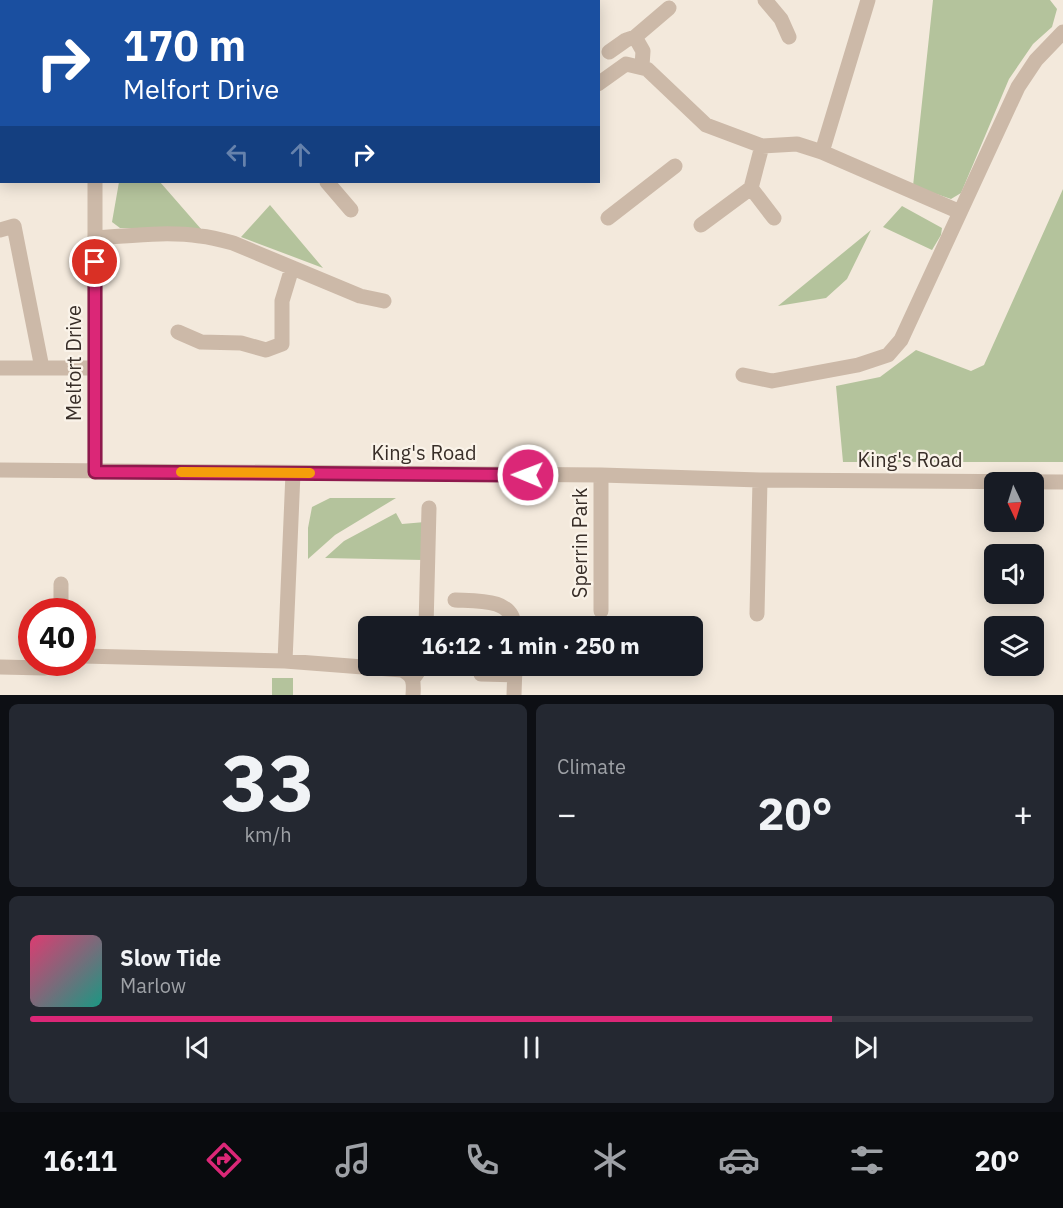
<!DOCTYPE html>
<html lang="en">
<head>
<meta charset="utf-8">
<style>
  body { margin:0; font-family:"IBM Plex Sans",sans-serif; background:#242831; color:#f1f3f6; height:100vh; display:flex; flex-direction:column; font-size:22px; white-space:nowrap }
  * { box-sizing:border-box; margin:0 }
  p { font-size:20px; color:#9ea1a6 }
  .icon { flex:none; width:33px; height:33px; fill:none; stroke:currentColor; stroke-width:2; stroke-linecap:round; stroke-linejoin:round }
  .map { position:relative; height:695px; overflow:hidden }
  .sheet { display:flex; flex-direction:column; gap:9px; padding:9px; background:#0d0f14; flex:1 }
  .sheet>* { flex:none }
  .top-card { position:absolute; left:0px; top:0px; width:600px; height:183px; box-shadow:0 3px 15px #0003; background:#1a4fa0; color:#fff; overflow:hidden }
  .needle { width:39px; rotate:176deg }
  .controls { position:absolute; left:984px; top:472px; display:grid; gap:12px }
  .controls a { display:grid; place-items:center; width:60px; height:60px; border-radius:9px; background:#171b24; box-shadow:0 3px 15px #0003; font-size:30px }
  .speed { position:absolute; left:18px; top:598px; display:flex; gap:12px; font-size:30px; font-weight:700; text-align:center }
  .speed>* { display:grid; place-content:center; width:78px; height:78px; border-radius:50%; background:#171b24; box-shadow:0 3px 15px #0003; line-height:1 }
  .speed .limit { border:9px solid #d22; background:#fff; color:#111 }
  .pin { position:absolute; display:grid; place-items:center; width:51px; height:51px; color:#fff; margin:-26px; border:3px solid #fff; border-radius:50%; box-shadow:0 2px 6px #0007 }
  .me { position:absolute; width:66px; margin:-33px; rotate:271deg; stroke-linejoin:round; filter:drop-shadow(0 0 4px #0008) }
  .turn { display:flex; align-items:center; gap:21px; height:126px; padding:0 24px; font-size:27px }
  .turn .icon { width:78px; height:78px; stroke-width:2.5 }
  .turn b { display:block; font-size:42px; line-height:51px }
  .lanes { display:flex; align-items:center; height:57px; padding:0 24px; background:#0003; justify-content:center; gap:30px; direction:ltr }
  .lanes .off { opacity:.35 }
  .big { font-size:45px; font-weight:700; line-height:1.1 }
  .sheet .card { flex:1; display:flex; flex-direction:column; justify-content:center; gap:9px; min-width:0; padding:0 21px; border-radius:9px; background:#242831 }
  .sheet .dial { align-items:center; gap:0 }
  .dial b { font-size:78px; line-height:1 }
  .song { display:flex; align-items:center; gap:18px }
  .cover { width:72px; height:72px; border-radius:9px; background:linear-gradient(135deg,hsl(340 70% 55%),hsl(170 70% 35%)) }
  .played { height:6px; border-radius:3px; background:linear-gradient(90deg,#db2777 80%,#363941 80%) }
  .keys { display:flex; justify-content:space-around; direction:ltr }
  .heat { display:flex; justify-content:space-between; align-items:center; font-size:33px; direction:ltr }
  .sheet .tiles { flex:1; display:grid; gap:9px; grid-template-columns:1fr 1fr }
  .card:last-child { grid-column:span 2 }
  .trip { position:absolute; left:358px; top:616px; width:345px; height:60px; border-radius:9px; background:#171b24; box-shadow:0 3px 15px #0003; font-weight:700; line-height:60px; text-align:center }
  .dock { display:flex; height:96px; justify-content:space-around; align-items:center; background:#090b0e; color:#9ea1a6 }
  .dock .icon { width:42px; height:42px }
  .dock .selected { color:#db2777 }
  .dock b { font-size:27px; color:#f1f3f6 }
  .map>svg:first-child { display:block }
  .green { fill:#b4c39c }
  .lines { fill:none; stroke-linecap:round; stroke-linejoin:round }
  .minor { stroke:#ccb9a8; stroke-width:15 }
  .route-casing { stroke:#8e194d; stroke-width:15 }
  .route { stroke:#db2777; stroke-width:10 }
  .slow { stroke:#f59e0b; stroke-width:10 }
  .labels { text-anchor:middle; stroke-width:4.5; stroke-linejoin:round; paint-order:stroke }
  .street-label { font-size:20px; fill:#382e28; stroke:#faf3e9 }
</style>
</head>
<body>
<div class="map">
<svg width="1063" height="695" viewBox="0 0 1063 695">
  <rect width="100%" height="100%" fill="#f3e9dc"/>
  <!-- green -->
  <path class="green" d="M933 0H1050L1057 9 1052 27 1033 44 1009 79 961 193 951 199 913 186Z
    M119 182H160L201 229 120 228 112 222Z
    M1063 189V462H843L836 386 880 377 916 350 971 371 984 365Z
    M270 205 323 268 241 237Z
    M902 206 942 228 941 235 932 250 883 227Z
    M871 230 847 279 826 298 778 306Z
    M330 498H396L335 535 308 559V528L312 507Z
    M396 513 402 524 425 522 423 560 325 558 344 541Z
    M272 678H293V695H272Z"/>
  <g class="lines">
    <!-- minor -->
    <path class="minor" d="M286 0 288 2
      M368 0 370 2
      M479 0 480 2
      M765 0 781 19 789 37
      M222 2 224 0
      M582 2 584 0
      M635 37 643 51 642 66
      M609 52 626 40 635 37 669 8
      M598 84 626 64 647 69 706 125 762 146 797 144 822 152 960 212
      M822 152 868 0
      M327 182 351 210
      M751 188 774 218
      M608 218 675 166
      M701 225 751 188 762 146
      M0 230 14 226 42 368
      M95 238C130 236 166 231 200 236 211 237 222 240 233 243L360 296 384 301
      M178 332 201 342 241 343 266 350 282 344V301L292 268
      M0 368H94
      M743 375 772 381 858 365 888 355 901 340 1018 87 1036 60 1063 32
      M0 470 601 475 760 480 1063 482
      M95 472V182
      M601 475V611
      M455 600C476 601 514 598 514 627
      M61 612V584
      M757 614 760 480
      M426 627 429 508
      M82 656 285 661 293 473
      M285 661 402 670C414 675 414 683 413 695
      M0 667 45 668 51 663
      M481 674 515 675
      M413 679 422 666
      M514 695 515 666"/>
  </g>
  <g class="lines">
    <defs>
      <path id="route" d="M95 262V472L528 475"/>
    </defs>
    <!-- route casing -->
    <use href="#route" class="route-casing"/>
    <!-- route -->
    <use href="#route" class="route"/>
    <!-- slow -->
    <path class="slow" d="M181 472 310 473"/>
  </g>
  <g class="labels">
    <!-- street labels -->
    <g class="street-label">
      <text transform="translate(74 363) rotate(-90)" y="7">Melfort Drive</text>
      <text x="424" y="460">King's Road</text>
      <text x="910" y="467">King's Road</text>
      <text transform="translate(580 543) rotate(-90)" y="7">Sperrin Park</text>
    </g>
  </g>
</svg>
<div class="controls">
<a><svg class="needle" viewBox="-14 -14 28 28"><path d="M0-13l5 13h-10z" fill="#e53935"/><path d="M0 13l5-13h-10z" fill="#9ea1a6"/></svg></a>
<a><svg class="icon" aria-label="sound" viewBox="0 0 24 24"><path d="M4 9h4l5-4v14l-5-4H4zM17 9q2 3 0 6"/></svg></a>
<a><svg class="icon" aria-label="layers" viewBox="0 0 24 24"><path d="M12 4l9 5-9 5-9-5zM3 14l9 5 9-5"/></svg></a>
</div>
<div class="speed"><div class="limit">40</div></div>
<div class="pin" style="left:95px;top:262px;background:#d93025"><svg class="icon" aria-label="arrive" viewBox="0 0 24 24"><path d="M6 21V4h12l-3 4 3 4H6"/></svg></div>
<svg class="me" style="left:528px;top:475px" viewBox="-20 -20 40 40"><circle r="17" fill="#db2777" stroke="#fff" stroke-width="3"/><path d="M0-11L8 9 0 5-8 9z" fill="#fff"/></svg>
<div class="trip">16:12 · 1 min · 250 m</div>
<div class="top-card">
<div class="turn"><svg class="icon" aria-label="right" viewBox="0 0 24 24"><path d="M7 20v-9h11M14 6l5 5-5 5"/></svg><div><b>170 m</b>Melfort Drive</div></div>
<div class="lanes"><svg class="icon off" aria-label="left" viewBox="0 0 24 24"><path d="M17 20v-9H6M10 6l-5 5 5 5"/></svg><svg class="icon off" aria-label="ahead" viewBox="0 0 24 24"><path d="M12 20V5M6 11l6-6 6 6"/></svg><svg class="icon" aria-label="right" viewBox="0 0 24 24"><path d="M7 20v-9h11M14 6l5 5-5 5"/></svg></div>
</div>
</div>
<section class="sheet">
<div class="tiles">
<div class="card dial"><b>33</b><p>km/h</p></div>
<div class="card"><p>Climate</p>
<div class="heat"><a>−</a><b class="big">20°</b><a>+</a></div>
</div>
<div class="card">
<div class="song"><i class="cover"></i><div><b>Slow Tide</b><p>Marlow</p></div></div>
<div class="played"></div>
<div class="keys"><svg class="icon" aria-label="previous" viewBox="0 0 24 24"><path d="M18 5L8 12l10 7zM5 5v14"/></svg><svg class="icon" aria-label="pause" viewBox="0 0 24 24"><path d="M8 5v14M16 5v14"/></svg><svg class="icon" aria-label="next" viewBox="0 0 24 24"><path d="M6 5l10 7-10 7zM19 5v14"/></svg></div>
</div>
</div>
</section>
<nav class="dock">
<b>16:11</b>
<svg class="icon selected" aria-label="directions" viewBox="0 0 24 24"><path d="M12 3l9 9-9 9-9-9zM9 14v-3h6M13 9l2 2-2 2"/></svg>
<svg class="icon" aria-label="music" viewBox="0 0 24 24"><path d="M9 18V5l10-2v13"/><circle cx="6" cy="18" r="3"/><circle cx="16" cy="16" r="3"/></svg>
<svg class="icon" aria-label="phone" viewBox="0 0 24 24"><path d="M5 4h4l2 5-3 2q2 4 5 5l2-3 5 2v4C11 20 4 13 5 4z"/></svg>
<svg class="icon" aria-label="climate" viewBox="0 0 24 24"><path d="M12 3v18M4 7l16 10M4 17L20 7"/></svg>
<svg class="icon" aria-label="car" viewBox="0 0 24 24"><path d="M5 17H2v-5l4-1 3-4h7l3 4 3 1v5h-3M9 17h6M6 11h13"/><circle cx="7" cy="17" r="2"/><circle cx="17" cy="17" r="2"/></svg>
<svg class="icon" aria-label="filters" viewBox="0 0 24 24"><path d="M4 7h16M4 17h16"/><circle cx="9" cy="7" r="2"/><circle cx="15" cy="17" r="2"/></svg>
<b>20°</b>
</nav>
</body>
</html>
